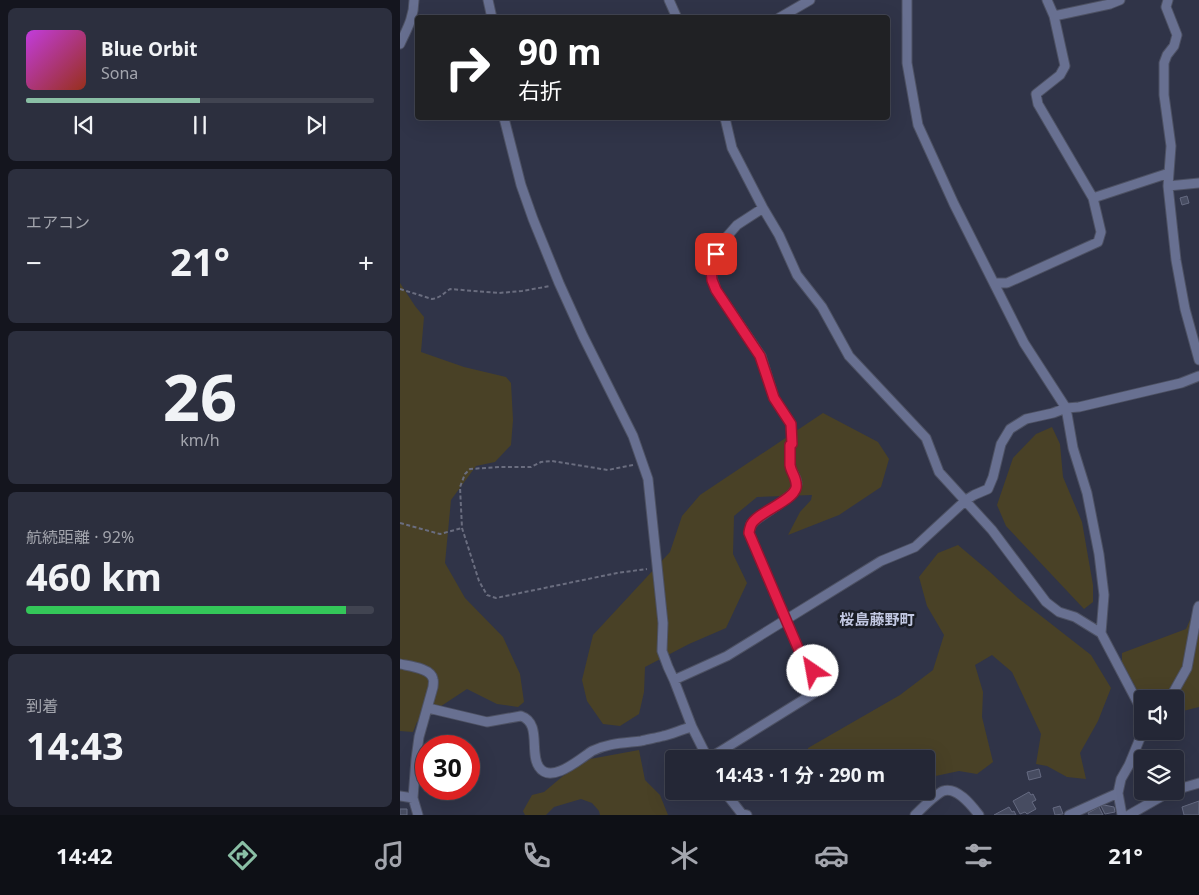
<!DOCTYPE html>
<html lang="ja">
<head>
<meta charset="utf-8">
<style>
  body { margin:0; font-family:"Noto Sans","Noto Sans JP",sans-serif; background:#2c2f3e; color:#f1f3f6; height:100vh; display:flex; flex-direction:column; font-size:19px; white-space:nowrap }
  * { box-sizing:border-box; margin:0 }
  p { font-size:16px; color:#a3a5ad }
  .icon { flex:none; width:28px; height:28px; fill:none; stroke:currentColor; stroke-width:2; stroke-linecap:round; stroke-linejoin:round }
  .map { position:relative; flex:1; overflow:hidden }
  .drawer { display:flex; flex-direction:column; gap:8px; padding:8px; background:#14151e; width:400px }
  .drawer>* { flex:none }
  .top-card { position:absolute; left:15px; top:15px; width:475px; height:105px; border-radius:5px; box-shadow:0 5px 20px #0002,0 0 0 1px #414451; background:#202124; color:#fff; overflow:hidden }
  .buttons { position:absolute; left:734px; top:690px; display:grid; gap:10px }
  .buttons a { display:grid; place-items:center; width:50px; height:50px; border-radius:5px; background:#242736; box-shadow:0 5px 20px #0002,0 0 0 1px #414451; font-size:25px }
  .speed { position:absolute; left:15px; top:735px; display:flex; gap:10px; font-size:25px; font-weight:700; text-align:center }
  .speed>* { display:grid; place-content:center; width:65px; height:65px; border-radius:50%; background:#242736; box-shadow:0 5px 20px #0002,0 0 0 1px #414451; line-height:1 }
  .speed .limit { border:8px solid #d22; background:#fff; color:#111 }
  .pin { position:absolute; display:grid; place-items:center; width:42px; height:42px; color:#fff; margin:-21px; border-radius:10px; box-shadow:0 2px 8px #0006 }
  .me { position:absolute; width:55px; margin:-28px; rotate:327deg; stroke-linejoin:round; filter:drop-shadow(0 0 4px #0008) }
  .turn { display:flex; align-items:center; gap:18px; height:105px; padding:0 20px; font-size:22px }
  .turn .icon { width:65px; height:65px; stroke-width:2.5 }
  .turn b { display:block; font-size:35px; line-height:42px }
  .big { font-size:38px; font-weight:700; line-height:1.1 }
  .drawer .tile { flex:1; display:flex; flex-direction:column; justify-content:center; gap:8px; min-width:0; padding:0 18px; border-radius:8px; background:#2c2f3e }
  .drawer .dial { align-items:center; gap:0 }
  .dial b { font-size:65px; line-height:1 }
  .song { display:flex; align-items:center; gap:15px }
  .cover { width:60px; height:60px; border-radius:8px; background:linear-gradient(135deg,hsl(290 70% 55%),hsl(10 70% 35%)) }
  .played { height:5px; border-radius:2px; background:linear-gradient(90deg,#8abfa5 50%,#414451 50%) }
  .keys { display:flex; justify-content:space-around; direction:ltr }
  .heat { display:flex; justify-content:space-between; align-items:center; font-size:28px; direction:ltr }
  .charge { height:8px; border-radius:4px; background:linear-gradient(90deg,#34c759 92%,#414451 0) }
  .trip { position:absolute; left:265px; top:750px; width:270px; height:50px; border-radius:5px; background:#242736; box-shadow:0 5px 20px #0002,0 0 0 1px #414451; font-weight:700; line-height:50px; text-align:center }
  .tab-bar { display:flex; height:80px; justify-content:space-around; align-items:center; background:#0e1016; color:#a3a5ad }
  .tab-bar .icon { width:35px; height:35px }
  .tab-bar .on { color:#8abfa5 }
  .tab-bar b { font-size:22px; color:#f1f3f6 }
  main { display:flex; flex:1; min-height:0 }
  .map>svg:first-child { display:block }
  .green { fill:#494126 }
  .building { fill:#474c61; stroke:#656a81 }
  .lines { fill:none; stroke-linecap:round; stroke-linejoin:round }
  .minor-casing { stroke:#4d5163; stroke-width:11 }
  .path { stroke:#6a6d7f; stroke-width:2; stroke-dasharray:4 2.5; stroke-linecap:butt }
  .minor { stroke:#687091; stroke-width:9 }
  .route-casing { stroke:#92132f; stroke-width:12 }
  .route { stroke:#e11d48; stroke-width:9 }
  .labels { text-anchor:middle; stroke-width:5; stroke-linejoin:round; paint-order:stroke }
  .quarter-label { font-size:15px; font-weight:bold; fill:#c2c8e2; stroke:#1a1d26 }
</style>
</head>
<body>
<main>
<section class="drawer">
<div class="tile">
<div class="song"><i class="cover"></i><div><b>Blue Orbit</b><p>Sona</p></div></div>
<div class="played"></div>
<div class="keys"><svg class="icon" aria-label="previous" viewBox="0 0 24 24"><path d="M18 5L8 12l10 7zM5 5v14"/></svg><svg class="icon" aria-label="pause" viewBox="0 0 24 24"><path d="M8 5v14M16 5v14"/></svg><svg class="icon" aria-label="next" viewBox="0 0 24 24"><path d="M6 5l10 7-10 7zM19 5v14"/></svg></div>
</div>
<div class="tile"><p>エアコン</p>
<div class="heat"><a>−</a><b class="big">21°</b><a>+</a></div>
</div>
<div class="tile dial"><b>26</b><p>km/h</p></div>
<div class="tile"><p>航続距離 · 92%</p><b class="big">460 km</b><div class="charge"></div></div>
<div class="tile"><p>到着</p><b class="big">14:43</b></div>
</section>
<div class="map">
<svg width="799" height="815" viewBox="0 0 799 815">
  <rect width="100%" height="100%" fill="#303448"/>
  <!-- green -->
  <path class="green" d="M0 283 15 306 24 317 21 352 64 367 106 377 111 383 113 420 111 445 95 462 76 466 51 500 45 563 65 598 103 637 120 674 124 702 118 707 97 704 67 689 17 722 13 732 0 731Z
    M423 413 478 442 489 459 481 487 439 515 388 535 400 512 411 500 412 495 357 497 334 516 333 554 347 583 326 628 289 644 245 667 244 692 239 714 220 726 203 724 187 701 182 680 193 635 270 552 282 516 300 495Z
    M652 427 660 444 663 477 682 522 693 585V602L684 609 606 526 597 505 613 458 636 434Z
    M558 545 590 572 618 598 691 655 711 688 698 721 680 753 686 779 667 777 647 766 636 764 641 734 612 672 592 655 575 665 583 692 582 717 593 762 577 774 559 771 526 778V759L407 758 408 748 500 695 533 670 544 635 527 606 519 577 538 553Z
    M799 606V707L775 713V699H742L722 662V653L786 629 793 613Z
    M239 750 245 780 260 795 268 815H200L199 811 192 803 181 799 154 807 146 815H125L123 811 132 795 144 792 163 776 190 759Z"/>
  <!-- building -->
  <path class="building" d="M787 196 789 203 782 205 780 198Z
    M639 769 641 777 629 780 627 772Z
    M629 792 631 795 633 794 636 800 632 802 636 809 627 814 625 812 620 814 613 801Z
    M799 801V815H784L782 807Z
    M704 805 714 807 715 812 705 814 701 806Z
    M660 806 663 814 655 815 653 808Z
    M609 807 612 812 614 811 616 815H594Z
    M699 807 703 815H689L688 813Z
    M0 809H7V815H0Z"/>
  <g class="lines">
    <defs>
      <path id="minor" d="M88 0 92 18
        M269 0 277 18
        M507 0V63L518 125 554 204 624 343 666 408 673 448 687 493 699 554 704 595 701 633 742 711
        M768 0 766 7 777 35 774 46 767 55 764 63V95L771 146 768 186 776 260 785 309 799 360
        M654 16 710 4 720 0
        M379 18 410 0
        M0 44C7 29 14 17 14 0
        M104 118 121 185 133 219 159 283 183 336 233 436 248 479 263 623 262 651 268 667 274 680 292 727 308 759
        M325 118 332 148 363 208 379 235 397 275 422 307 449 356 526 438 539 472 592 530 646 602 659 612 675 617 701 633
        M768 186 799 183
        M693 198 769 173
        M595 283H607L698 242 701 232 693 198 638 104 636 94 660 75 665 66 654 16 647 0
        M0 664C9 666 31 668 33 679 34 680 33 686 33 687L19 737 16 759 13 798 18 815
        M274 680 327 656 481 561 515 547 566 500 574 495 588 489 593 477 601 444 610 429 626 419 653 413 666 408 679 407 781 383 799 376
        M768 699 773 693 787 668 798 608 799 606
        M28 708 87 722 121 716C142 723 129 753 139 767 151 785 181 758 192 751 208 743 224 743 241 741 248 739 256 738 263 736 273 734 282 729 292 727
        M308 759 424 687 401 655 349 533 351 524 353 523C362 513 397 497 397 484 397 478 393 474 391 469 389 462 390 453 390 445L392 444 391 424 374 398 361 356 316 290 311 274 313 261 323 241 337 225 363 208
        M775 790 799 783
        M324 791 342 814 347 815
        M0 796 13 798
        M515 815C521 809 537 794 543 791 557 786 572 806 579 815
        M669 815 718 793
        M722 815 718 793 721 779 729 765 743 731
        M729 815 771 791"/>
    </defs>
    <!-- minor casing -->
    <use href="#minor" class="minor-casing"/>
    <!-- path -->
    <path class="path" d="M0 289 32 299C40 298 44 293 50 289L99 293 122 291 150 286
      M233 465 208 470 152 461 141 462 131 467H100L70 469 65 474 60 487 62 528 79 581 87 595 96 598 217 573 247 569
      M0 523 40 534 62 528"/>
    <!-- minor -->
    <use href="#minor" class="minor"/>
  </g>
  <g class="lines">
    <defs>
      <path id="route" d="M316 254 311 269 312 280 316 290 360 356 374 398 391 424 392 444 390 445C390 452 390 459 390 465 391 473 398 479 396 488 392 502 357 512 351 525 350 528 349 531 349 533L401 655 413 671"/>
    </defs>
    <!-- route casing -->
    <use href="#route" class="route-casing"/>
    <!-- route -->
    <use href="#route" class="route"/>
  </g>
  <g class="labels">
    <!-- quarter labels -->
    <g class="quarter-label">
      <text x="477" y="625">桜島藤野町</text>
    </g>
  </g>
</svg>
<div class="buttons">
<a><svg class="icon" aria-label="sound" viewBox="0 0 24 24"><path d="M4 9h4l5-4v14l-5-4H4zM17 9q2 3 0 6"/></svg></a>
<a><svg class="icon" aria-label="layers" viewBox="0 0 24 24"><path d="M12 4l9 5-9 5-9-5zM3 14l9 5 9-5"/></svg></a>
</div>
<div class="speed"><div class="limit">30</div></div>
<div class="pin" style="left:316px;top:254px;background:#d93025"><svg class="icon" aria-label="arrive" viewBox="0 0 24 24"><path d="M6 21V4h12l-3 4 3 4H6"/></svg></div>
<svg class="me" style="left:413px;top:671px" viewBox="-20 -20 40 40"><circle r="19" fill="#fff"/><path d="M0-13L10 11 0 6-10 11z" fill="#e11d48"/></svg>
<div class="trip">14:43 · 1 分 · 290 m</div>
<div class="top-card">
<div class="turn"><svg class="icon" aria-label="right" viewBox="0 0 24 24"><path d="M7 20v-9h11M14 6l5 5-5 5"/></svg><div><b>90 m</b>右折</div></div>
</div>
</div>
</main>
<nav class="tab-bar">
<b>14:42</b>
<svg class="icon on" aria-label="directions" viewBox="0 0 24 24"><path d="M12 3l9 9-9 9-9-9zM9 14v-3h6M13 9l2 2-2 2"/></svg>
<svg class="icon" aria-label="music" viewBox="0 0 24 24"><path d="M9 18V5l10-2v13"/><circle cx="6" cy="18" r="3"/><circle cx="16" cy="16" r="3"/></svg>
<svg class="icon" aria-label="phone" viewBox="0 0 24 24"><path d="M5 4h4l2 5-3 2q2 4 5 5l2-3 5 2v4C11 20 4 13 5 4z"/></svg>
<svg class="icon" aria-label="climate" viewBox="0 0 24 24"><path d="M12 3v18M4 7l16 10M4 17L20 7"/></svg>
<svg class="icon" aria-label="car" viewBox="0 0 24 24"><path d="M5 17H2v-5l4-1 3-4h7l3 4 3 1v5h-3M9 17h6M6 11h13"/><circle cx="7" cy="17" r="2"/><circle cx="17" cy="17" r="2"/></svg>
<svg class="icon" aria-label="filters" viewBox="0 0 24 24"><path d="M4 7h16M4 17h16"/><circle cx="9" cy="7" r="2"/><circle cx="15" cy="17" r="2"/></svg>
<b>21°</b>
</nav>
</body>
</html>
